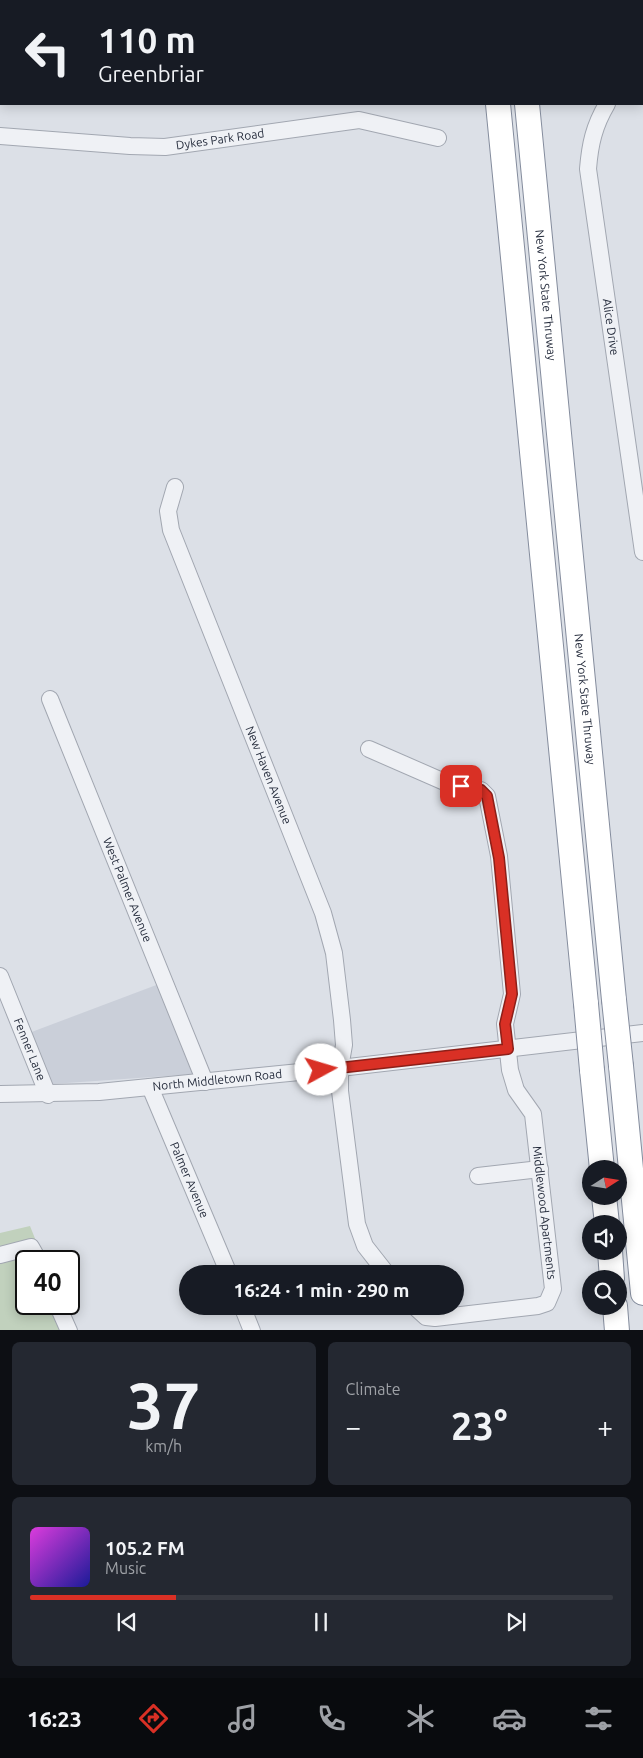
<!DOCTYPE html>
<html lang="en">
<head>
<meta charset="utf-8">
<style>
  body { margin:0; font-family:Ubuntu,sans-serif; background:#242831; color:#f1f3f6; height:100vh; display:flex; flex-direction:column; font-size:19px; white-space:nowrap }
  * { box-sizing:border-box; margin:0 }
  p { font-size:16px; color:#9ea1a6 }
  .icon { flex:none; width:28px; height:28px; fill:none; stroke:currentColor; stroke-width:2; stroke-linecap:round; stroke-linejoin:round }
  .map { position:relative; height:1330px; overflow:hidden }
  .panel { display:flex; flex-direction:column; gap:12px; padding:12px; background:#0d0f14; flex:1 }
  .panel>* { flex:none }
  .banner { position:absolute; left:0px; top:0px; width:644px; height:105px; box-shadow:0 2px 12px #0003; background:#171b24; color:#f1f3f6; overflow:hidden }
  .needle { width:32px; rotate:78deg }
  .controls { position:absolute; left:582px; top:1160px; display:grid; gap:10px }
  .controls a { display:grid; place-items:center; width:45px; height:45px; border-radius:50%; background:#171b24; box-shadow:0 2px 12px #0003; font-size:25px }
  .speed { position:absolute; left:15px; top:1250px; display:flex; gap:10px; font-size:25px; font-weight:700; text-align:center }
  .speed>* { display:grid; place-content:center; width:65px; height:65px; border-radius:50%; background:#171b24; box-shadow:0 2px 12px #0003; line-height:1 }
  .speed .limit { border:2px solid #111; border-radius:8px; background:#fff; color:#111 }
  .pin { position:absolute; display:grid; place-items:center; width:42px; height:42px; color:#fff; margin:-21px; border-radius:10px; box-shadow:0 2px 8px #0006 }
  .me { position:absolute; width:55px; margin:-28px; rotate:84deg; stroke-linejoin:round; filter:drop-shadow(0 0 4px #0008) }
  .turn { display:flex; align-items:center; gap:18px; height:105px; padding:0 15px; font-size:22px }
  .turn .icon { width:65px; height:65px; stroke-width:2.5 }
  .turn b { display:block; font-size:35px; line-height:42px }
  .big { font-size:38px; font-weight:700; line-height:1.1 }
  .panel .card { flex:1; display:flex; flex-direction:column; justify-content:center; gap:8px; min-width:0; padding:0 18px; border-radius:8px; background:#242831 }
  .panel .dial { align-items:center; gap:0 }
  .dial b { font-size:65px; line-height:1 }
  .song { display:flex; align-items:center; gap:15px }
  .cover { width:60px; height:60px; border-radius:8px; background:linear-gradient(135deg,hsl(300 70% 55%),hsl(240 70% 35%)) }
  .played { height:5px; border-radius:2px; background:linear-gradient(90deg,#d93025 25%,#363941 25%) }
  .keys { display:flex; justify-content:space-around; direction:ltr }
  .heat { display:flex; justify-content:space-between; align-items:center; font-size:28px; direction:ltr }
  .panel .tiles { flex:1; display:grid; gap:12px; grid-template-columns:1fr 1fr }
  .card:last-child { grid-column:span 2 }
  .trip { position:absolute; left:179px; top:1265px; width:285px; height:50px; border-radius:25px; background:#171b24; box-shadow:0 2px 12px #0003; font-weight:700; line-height:50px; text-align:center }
  .menu { display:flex; height:80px; justify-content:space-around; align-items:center; background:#090b0e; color:#9ea1a6 }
  .menu .icon { width:35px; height:35px }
  .menu .selected { color:#d93025 }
  .menu b { font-size:22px; color:#f1f3f6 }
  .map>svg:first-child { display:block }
  .built { fill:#cacfd9 }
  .green { fill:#c1d1bd }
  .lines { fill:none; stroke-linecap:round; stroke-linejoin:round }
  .minor-casing { stroke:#a2a7b1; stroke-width:18 }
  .highway-casing { stroke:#848c9d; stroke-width:26 }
  .minor { stroke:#eff1f5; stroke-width:16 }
  .highway { stroke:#fff; stroke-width:24 }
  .rail-casing { stroke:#767e90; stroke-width:5 }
  .rail { stroke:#ebeff4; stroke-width:3; stroke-dasharray:9; stroke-linecap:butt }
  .highway-bridge-casing { stroke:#848c9d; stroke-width:26; stroke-linecap:butt }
  .highway-bridge { stroke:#fff; stroke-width:24 }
  .route-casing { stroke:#8d1f18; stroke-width:12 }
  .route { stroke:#d93025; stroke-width:9 }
  .labels { text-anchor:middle; stroke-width:4; stroke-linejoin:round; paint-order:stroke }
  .street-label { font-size:12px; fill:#262d3d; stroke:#ebeff4 }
</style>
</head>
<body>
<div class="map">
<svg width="643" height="1331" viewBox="0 0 643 1331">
  <rect width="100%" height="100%" fill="#dce0e7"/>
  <!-- built -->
  <path class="built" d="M159 984 196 1074 52 1084 29 1033Z"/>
  <!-- green -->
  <path class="green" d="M30 1226 44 1261H26V1304H62L73 1330H0V1233Z"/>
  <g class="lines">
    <defs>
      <g id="minor">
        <path d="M642 66H643"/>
        <path id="s1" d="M607 104C594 126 590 144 588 169L643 552"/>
        <path id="s2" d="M0 136 130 146 165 147 359 120 438 138"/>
        <path id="s3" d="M175 487 168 511 171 530 323 913 334 953 342 1020 344 1045 340 1068V1091L357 1224 365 1246 387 1274"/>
        <path id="s4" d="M50 699 205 1082"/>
        <path id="s5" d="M369 749 449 784 481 790 487 796 499 856 512 994 505 1024 510 1070 516 1090 533 1114 553 1289 547 1303 538 1306 435 1318 426 1317 414 1306"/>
        <path id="s6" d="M0 976 48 1095"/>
        <path id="s7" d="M150 1087 229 1274"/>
        <path id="s8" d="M0 1094 99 1092 340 1068 643 1033"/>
        <path d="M478 1176 540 1169"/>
        <path d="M0 1255 31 1247 39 1261"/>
        <path d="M57 1304 69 1331"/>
        <path d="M242 1306 252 1331"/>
      </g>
      <g id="highway">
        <path d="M486 0 487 1"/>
        <path d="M516 0V1"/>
        <path d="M498 104 586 1004"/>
        <path id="s9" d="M527 104 614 1000"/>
        <path d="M621 1066 643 1293"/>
        <path d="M592 1070 602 1169"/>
        <path d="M604 1196 607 1224"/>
        <path d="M610 1251 612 1279"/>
        <path d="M615 1306 617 1331"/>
      </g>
    </defs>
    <!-- minor casing -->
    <use href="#minor" class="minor-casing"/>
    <!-- highway casing -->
    <use href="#highway" class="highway-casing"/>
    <!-- minor -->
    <use href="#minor" class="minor"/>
    <!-- highway -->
    <use href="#highway" class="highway"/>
    <defs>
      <path id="rail" d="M162 1 168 0
        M0 18H1"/>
    </defs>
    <!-- rail casing -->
    <use href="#rail" class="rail-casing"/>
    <!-- rail -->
    <use href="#rail" class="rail"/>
    <defs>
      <path id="highway-bridge" d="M614 1000 621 1066
        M586 1004 592 1070"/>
    </defs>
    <!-- highway-bridge casing -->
    <use href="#highway-bridge" class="highway-bridge-casing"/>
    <!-- highway-bridge -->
    <use href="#highway-bridge" class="highway-bridge"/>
  </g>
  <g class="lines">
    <defs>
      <path id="route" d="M321 1070 508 1049 505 1024 512 994 499 858 487 796 481 790 461 786"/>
    </defs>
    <!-- route casing -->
    <use href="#route" class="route-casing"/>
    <!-- route -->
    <use href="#route" class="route"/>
  </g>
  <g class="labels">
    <!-- street labels -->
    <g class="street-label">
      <text dy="4" stroke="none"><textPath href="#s2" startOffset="221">Dykes Park Road</textPath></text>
      <text dy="4" stroke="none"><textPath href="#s9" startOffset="192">New York State Thruway</textPath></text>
      <text dy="4" stroke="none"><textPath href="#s1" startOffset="228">Alice Drive</textPath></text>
      <text dy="4" stroke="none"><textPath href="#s9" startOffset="598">New York State Thruway</textPath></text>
      <text dy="4" stroke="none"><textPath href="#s3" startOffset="308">New Haven Avenue</textPath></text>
      <text dy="4" stroke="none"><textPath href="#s4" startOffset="206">West Palmer Avenue</textPath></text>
      <text dy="4" stroke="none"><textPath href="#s6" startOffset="79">Fenner Lane</textPath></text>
      <text dy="4" stroke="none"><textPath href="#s8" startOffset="218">North Middletown Road</textPath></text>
      <text dy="4" stroke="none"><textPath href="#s7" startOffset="101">Palmer Avenue</textPath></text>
      <text dy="4" stroke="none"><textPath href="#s5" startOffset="555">Middlewood Apartments</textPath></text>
    </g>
  </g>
</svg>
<div class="controls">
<a><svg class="needle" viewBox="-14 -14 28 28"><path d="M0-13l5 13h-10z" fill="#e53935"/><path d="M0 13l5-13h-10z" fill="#9ea1a6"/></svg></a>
<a><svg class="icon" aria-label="sound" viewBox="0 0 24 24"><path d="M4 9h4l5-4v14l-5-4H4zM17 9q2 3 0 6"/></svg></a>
<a><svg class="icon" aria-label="search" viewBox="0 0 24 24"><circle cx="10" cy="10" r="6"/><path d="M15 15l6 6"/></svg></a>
</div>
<div class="speed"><div class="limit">40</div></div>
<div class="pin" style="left:461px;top:786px;background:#d93025"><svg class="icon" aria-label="arrive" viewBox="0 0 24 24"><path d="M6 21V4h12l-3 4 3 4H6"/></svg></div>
<svg class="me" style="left:321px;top:1070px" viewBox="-20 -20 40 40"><circle r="19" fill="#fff"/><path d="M0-13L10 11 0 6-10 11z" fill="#d93025"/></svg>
<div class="trip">16:24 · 1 min · 290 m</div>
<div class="banner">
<div class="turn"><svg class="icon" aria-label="left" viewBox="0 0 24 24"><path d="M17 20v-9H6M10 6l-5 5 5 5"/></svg><div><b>110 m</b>Greenbriar</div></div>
</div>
</div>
<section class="panel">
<div class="tiles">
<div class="card dial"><b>37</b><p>km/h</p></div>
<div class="card"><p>Climate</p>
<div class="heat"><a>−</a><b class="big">23°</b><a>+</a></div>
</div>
<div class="card">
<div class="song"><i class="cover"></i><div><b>105.2 FM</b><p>Music</p></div></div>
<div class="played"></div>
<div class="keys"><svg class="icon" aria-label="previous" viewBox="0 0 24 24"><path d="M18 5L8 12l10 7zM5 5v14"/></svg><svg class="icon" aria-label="pause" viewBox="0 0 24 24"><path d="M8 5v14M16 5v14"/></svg><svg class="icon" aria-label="next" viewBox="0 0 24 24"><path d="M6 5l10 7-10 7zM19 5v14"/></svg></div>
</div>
</div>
</section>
<nav class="menu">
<b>16:23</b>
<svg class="icon selected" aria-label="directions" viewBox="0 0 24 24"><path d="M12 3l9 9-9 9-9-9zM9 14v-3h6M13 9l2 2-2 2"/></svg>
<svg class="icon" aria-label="music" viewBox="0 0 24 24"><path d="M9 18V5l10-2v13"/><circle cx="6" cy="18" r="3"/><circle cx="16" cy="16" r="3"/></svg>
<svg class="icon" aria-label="phone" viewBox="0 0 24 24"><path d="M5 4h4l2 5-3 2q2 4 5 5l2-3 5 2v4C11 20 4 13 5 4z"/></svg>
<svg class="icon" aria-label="climate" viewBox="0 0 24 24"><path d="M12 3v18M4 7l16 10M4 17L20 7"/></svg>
<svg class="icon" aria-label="car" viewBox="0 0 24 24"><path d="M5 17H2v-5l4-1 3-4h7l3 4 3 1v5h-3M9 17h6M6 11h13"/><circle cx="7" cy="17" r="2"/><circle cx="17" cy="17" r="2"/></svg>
<svg class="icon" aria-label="filters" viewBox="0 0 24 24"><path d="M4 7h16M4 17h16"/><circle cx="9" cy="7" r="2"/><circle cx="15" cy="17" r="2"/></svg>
</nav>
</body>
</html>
